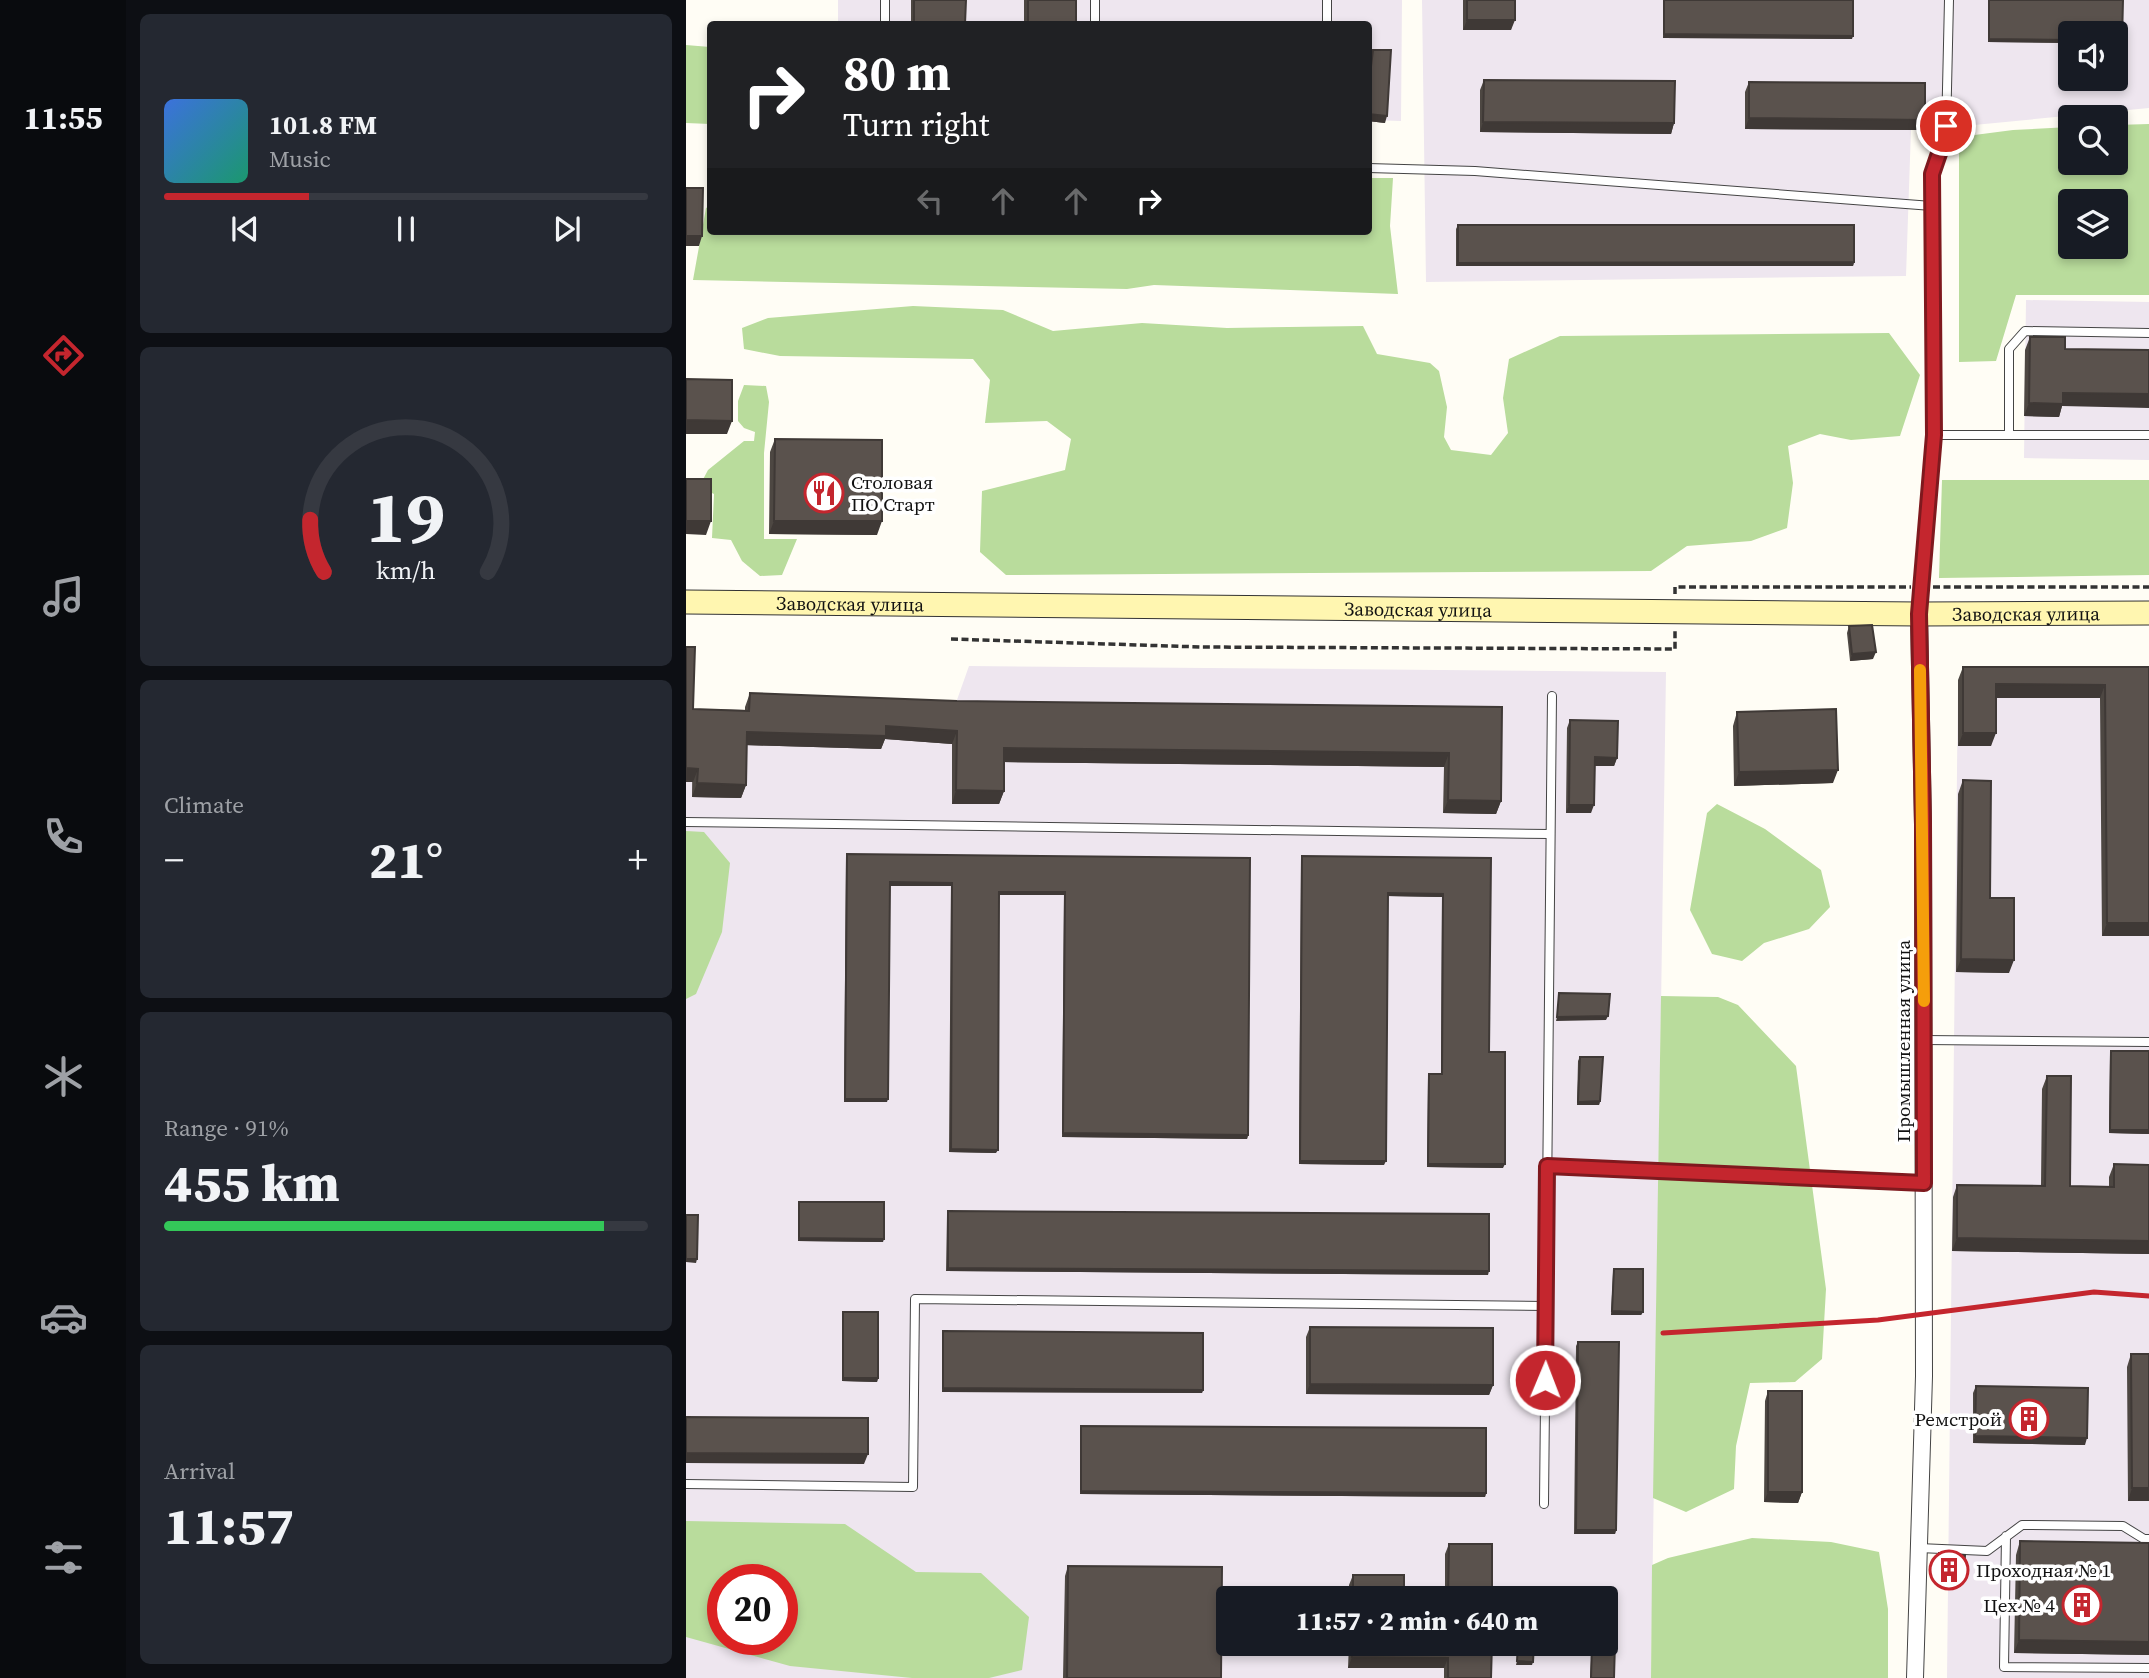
<!DOCTYPE html>
<html lang="en">
<head>
<meta charset="utf-8">
<style>
  body { margin:0; font-family:"Source Serif 4",serif; background:#242831; color:#f1f3f6; height:100vh; display:flex; flex-direction:column; font-size:26px; white-space:nowrap }
  * { box-sizing:border-box; margin:0 }
  p { font-size:23px; color:#9ea1a6 }
  .icon { flex:none; width:38px; height:38px; fill:none; stroke:currentColor; stroke-width:2; stroke-linecap:round; stroke-linejoin:round }
  .map { position:relative; flex:1; overflow:hidden }
  .side { display:flex; flex-direction:column; gap:14px; padding:14px; background:#0d0f14; width:560px }
  .side>* { flex:none }
  .guide { position:absolute; left:21px; top:21px; width:665px; height:214px; border-radius:7px; box-shadow:0 4px 10px #0003; background:#202124; color:#fff; overflow:hidden }
  .controls { position:absolute; left:1372px; top:21px; display:grid; gap:14px }
  .controls a { display:grid; place-items:center; width:70px; height:70px; border-radius:7px; background:#171b24; box-shadow:0 4px 10px #0003; font-size:35px }
  .speed { position:absolute; left:21px; top:1564px; display:flex; gap:14px; font-size:35px; font-weight:700; text-align:center }
  .speed>* { display:grid; place-content:center; width:91px; height:91px; border-radius:50%; background:#171b24; box-shadow:0 4px 10px #0003; line-height:1 }
  .speed .limit { border:10px solid #d22; background:#fff; color:#111 }
  .pin { position:absolute; display:grid; place-items:center; width:60px; height:60px; color:#fff; margin:-30px; border:4px solid #fff; border-radius:50%; box-shadow:0 2px 7px #0007 }
  .me { position:absolute; width:77px; margin:-38px; rotate:1deg; stroke-linejoin:round; filter:drop-shadow(0 0 5px #0008) }
  .turn { display:flex; align-items:center; gap:24px; height:147px; padding:0 21px; font-size:32px }
  .turn .icon { width:91px; height:91px; stroke-width:2.5 }
  .turn b { display:block; font-size:49px; line-height:60px }
  .lanes { display:flex; align-items:center; height:66px; padding:0 21px; background:#0003; justify-content:center; gap:35px; direction:ltr }
  .lanes .off { opacity:.35 }
  .big { font-size:52px; font-weight:800; line-height:1.1 }
  .side .card { flex:1; display:flex; flex-direction:column; justify-content:center; gap:10px; min-width:0; padding:0 24px; border-radius:10px; background:#242831 }
  .side .dial { align-items:center; gap:0 }
  .dial svg { height:182px; overflow:visible; fill:none; stroke:#363941; stroke-width:7; stroke-linecap:round; text-anchor:middle }
  .dial text { fill:#f1f3f6; stroke:none }
  .song { display:flex; align-items:center; gap:21px }
  .cover { width:84px; height:84px; border-radius:10px; background:linear-gradient(135deg,hsl(220 70% 55%),hsl(160 70% 35%)) }
  .played { height:7px; border-radius:4px; background:linear-gradient(90deg,#c4262e 30%,#363941 30%) }
  .keys { display:flex; justify-content:space-around; direction:ltr }
  .heat { display:flex; justify-content:space-between; align-items:center; font-size:38px; direction:ltr }
  .charge { height:10px; border-radius:5px; background:linear-gradient(90deg,#34c759 91%,#363941 0) }
  .trip { position:absolute; left:530px; top:1586px; width:402px; height:70px; border-radius:7px; background:#171b24; box-shadow:0 4px 10px #0003; font-weight:800; line-height:70px; text-align:center }
  main { display:flex; flex:1; min-height:0 }
  .tab-bar { display:flex; flex-direction:column; width:126px; justify-content:space-around; align-items:center; background:#090b0e; color:#9ea1a6 }
  .tab-bar .icon { width:49px; height:49px }
  .tab-bar .active { color:#c4262e }
  .tab-bar b { font-size:32px; color:#f1f3f6 }
  .map>svg:first-child { display:block }
  .industrial { fill:#eee6ef; fill-rule:evenodd }
  .forest { fill:#b9dc9c; fill-rule:evenodd }
  .lines { fill:none; stroke-linecap:round; stroke-linejoin:round }
  .service-casing { stroke:#444; stroke-width:10 }
  .minor-casing { stroke:#444; stroke-width:18 }
  .secondary-casing { stroke:#333; stroke-width:25 }
  .path { stroke:#333; stroke-width:3.5; stroke-dasharray:7 3.5; stroke-linecap:butt }
  .service { stroke:#fff; stroke-width:8 }
  .minor { stroke:#fff; stroke-width:16 }
  .secondary { stroke:#fff6b0; stroke-width:23 }
  .rail { stroke:#c4262e; stroke-width:5 }
  .wall { fill:#4d4742 }
  .shaded-wall { fill:#3f3936 }
  .building { fill:#5a524d; stroke:#3f3936; stroke-width:2 }
  .route-casing { stroke:#7f191e; stroke-width:18 }
  .route { stroke:#c4262e; stroke-width:12 }
  .slow { stroke:#f59e0b; stroke-width:12 }
  .labels { text-anchor:middle; stroke-width:7; stroke-linejoin:round; paint-order:stroke }
  .poi-label { font-size:19px; fill:#111; stroke:#fff; text-anchor:start }
  .street-label { font-size:19px; fill:#111; stroke:#fff }
</style>
</head>
<body>
<main>
<nav class="tab-bar">
<b>11:55</b>
<svg class="icon active" aria-label="directions" viewBox="0 0 24 24"><path d="M12 3l9 9-9 9-9-9zM9 14v-3h6M13 9l2 2-2 2"/></svg>
<svg class="icon" aria-label="music" viewBox="0 0 24 24"><path d="M9 18V5l10-2v13"/><circle cx="6" cy="18" r="3"/><circle cx="16" cy="16" r="3"/></svg>
<svg class="icon" aria-label="phone" viewBox="0 0 24 24"><path d="M5 4h4l2 5-3 2q2 4 5 5l2-3 5 2v4C11 20 4 13 5 4z"/></svg>
<svg class="icon" aria-label="climate" viewBox="0 0 24 24"><path d="M12 3v18M4 7l16 10M4 17L20 7"/></svg>
<svg class="icon" aria-label="car" viewBox="0 0 24 24"><path d="M5 17H2v-5l4-1 3-4h7l3 4 3 1v5h-3M9 17h6M6 11h13"/><circle cx="7" cy="17" r="2"/><circle cx="17" cy="17" r="2"/></svg>
<svg class="icon" aria-label="filters" viewBox="0 0 24 24"><path d="M4 7h16M4 17h16"/><circle cx="9" cy="7" r="2"/><circle cx="15" cy="17" r="2"/></svg>
</nav>
<section class="side">
<div class="card">
<div class="song"><i class="cover"></i><div><b>101.8 FM</b><p>Music</p></div></div>
<div class="played"></div>
<div class="keys"><svg class="icon" aria-label="previous" viewBox="0 0 24 24"><path d="M18 5L8 12l10 7zM5 5v14"/></svg><svg class="icon" aria-label="pause" viewBox="0 0 24 24"><path d="M8 5v14M16 5v14"/></svg><svg class="icon" aria-label="next" viewBox="0 0 24 24"><path d="M6 5l10 7-10 7zM19 5v14"/></svg></div>
</div>
<div class="card dial"><svg viewBox="0 0 100 80">
<path d="M14 69A42 42 0 1 1 86 69"/>
<path d="M14 69A42 42 0 0 1 8 46" stroke="#c4262e"/>
<text x="50" y="56" font-size="32" font-weight="700">19</text>
<text x="50" y="72" font-size="11">km/h</text>
</svg></div>
<div class="card"><p>Climate</p>
<div class="heat"><a>−</a><b class="big">21°</b><a>+</a></div>
</div>
<div class="card"><p>Range · 91%</p><b class="big">455 km</b><div class="charge"></div></div>
<div class="card"><p>Arrival</p><b class="big">11:57</b></div>
</section>
<div class="map">
<svg width="1463" height="1678" viewBox="0 0 1463 1678">
  <rect width="100%" height="100%" fill="#fffdf5"/>
  <!-- industrial -->
  <path class="industrial" d="M152 0H716L715 121 683 120 682 24H152Z
    M736 0H1463V108L1236 130 1225 129 1220 276 740 282ZM1384 33H1430V79H1384Z
    M1340 300 1463 302V460L1338 458Z
    M0 660 2 722 266 714 283 666 980 672 965 1678H0ZM37 1580H96V1640H37ZM542 1598H920V1643H542Z
    M1272 680H1463V1678H1261Z"/>
  <!-- forest -->
  <path class="forest" d="M0 45 24 47V124L0 123Z
    M1463 124V295H1330L1310 361 1273 362V137L1327 130 1384 127V163H1430V125ZM1384 201H1430V247H1384Z
    M683 178H707L704 226 712 294 468 285 441 289 7 280 20 208 24 206V231H682Z
    M227 306 317 310 367 331 456 323 541 328 677 326 691 354 744 363 753 371 761 407 758 437 765 450 805 455 822 433 817 398 823 359 874 336 1203 333 1234 375 1214 436 1165 440 1134 434 1102 446 1107 483 1101 528 1065 541 1001 546 965 571 320 575 294 552 296 491 379 470 385 439 361 421 299 423 304 380 287 359 94 356 58 349 56 328 82 318Z
    M58 385 80 386 83 402 78 453V539H111L96 575 74 576 56 561 45 540 26 538 28 494 13 487 22 470 58 441H68L69 432 58 428 52 421V401Z
    M1256 480H1463V575L1253 578Z
    M1031 804 1079 829 1135 870 1144 907 1123 929 1078 943 1056 961 1026 954 1004 910 1021 813Z
    M0 831 18 832 44 863 36 932 10 994 0 999Z
    M975 996 1032 997 1052 1005 1110 1066 1140 1289 1136 1359 1109 1382 1064 1383 1050 1446 1048 1489 1000 1512 967 1498Z
    M0 1521 159 1524 230 1572 295 1573 343 1617 336 1670 303 1678H226L104 1666 0 1637ZM96 1580V1640H37V1580Z
    M1066 1538 1145 1542 1193 1552 1202 1609V1678H965L966 1565 982 1558Z"/>
  <g class="lines">
    <defs>
      <path id="service" d="M199 24V0
        M409 24V0
        M641 24V0
        M682 168 789 171 1246 206
        M1248 435H1463
        M1323 435V349L1339 331 1463 333
        M1233 611 1248 435 1246 174 1260 133 1263 0
        M0 822 864 834
        M1238 1040 1463 1042
        M861 1166 1238 1183
        M0 1484 227 1487 229 1299 860 1306
        M858 1504 866 696
        M1320 1536 1318 1667 1463 1668
        M1233 1548 1301 1551 1336 1525 1437 1526 1458 1539H1463"/>
      <path id="minor" d="M1229 1678 1238 1376 1237 824 1233 614"/>
      <g id="secondary">
        <path id="s1" d="M0 602 1233 614 1463 613"/>
      </g>
    </defs>
    <!-- service casing -->
    <use href="#service" class="service-casing"/>
    <!-- minor casing -->
    <use href="#minor" class="minor-casing"/>
    <!-- secondary casing -->
    <use href="#secondary" class="secondary-casing"/>
    <!-- path -->
    <path class="path" d="M1247 587H1463
      M989 594V587H1225
      M265 639 515 647 989 649V630"/>
    <!-- service -->
    <use href="#service" class="service"/>
    <!-- minor -->
    <use href="#minor" class="minor"/>
    <!-- secondary -->
    <use href="#secondary" class="secondary"/>
    <!-- rail -->
    <path class="rail" d="M977 1333 1192 1320 1408 1292 1463 1296"/>
  </g>
  <!-- wall -->
  <path class="wall" d="M225 0H280L279 24H225Z
    M338 0H390V24H338Z
    M777 0H829L825 30H777Z
    M977 0H1167L1166 39 977 38Z
    M1302 0H1437L1435 43H1430V33H1384V43L1302 42Z
    M687 50 699 123 682 121V74L684 57Z
    M798 80 988 123 985 134 794 132V90Z
    M1063 82 1239 120 1236 130 1059 129V92Z
    M772 225 1168 262 1167 266H770V229Z
    M1344 337 1376 406 1373 417 1338 416 1339 350Z
    M89 439 191 535 83 534 84 452Z
    M1163 626 1187 659 1164 661 1161 633Z
    M1277 667H1463V936H1416L1414 698H1310L1305 746H1272V680Z
    M64 693 271 701 816 707 815 801 810 814 757 813 758 767 318 762V791L313 804H266V744L199 739 195 749 61 745 60 785 55 798 6 797 7 709 59 710V707Z
    M1051 712 1147 783 1048 786 1047 726Z
    M884 720 931 758 928 766H908L905 813H880L881 728Z
    M1277 780 1304 898 1323 973 1270 972 1272 794Z
    M161 854 564 858 562 1135 561 1139 376 1137 378 895H313L310 1153 263 1152 265 886H204L201 1102H158L160 858Z
    M616 856 805 858 803 1052 817 1168 741 1167 742 1077 743 1074H755L756 897 702 896 698 1165 613 1164 615 859Z
    M1425 1051H1463V1134L1423 1133 1424 1054Z
    M894 1057 914 1101 913 1105H891L892 1061Z
    M1361 1076 1384 1186H1423V1177L1428 1164 1463 1254 1266 1251 1267 1197 1271 1185 1355 1186 1356 1089Z
    M113 1202 197 1242 112 1241V1205Z
    M262 1211 802 1275 260 1271 261 1214Z
    M928 1269 957 1312 955 1315H925L927 1273Z
    M157 1312 192 1378 191 1382 156 1381V1315Z
    M624 1327 807 1385 803 1395 620 1394V1337Z
    M257 1331 517 1390 516 1393 256 1392V1335Z
    M892 1342 930 1530 929 1534H888L890 1346Z
    M1445 1354 1463 1501H1442L1441 1367Z
    M1290 1386 1399 1445 1287 1443V1393Z
    M1082 1391 1116 1492 1112 1503 1078 1502 1079 1401Z
    M395 1426 800 1493 799 1497 394 1494V1429Z
    M1334 1541 1463 1543V1655L1328 1653 1330 1555Z
    M763 1544 806 1598H759V1554Z
    M1253 1553 1278 1573 1276 1580 1249 1578 1250 1560Z
    M382 1566 535 1678H377L379 1576Z
    M667 1575 718 1598H663V1585Z
    M663 1643H806L805 1678H758V1668H662Z
    M906 1643 928 1678H904Z"/>
  <!-- shaded-wall -->
  <path class="shaded-wall" d="M781 20H829L825 30H777Z
    M978 34 1167 36 1166 39 977 38Z
    M1303 39 1384 40V43L1302 42Z
    M1430 40H1436L1435 43H1430Z
    M682 114 701 116 699 123 682 121Z
    M1063 118 1239 120 1236 130 1059 129Z
    M797 122 988 123 985 134 794 132Z
    M0 236H16L13 246H0Z
    M1168 262 1167 266H770L772 263Z
    M1377 393 1463 394V408L1376 406 1373 417 1338 416 1343 403Z
    M0 420 46 421 41 434H0Z
    M0 521H25L20 535 0 534Z
    M88 521H196L191 535 83 534Z
    M1190 652 1187 659 1164 661 1166 654Z
    M1310 684 1419 685 1414 698H1305Z
    M200 726 271 731 266 744 199 739 195 749 56 745 61 732Z
    M1277 733H1310L1305 746H1272Z
    M318 748 763 753 758 767 313 762Z
    M909 757 931 758 928 766H906Z
    M0 768 12 769 7 782H0Z
    M1152 770 1147 783 1048 786 1053 772Z
    M11 783 60 785 55 798 6 797Z
    M270 790 318 791 313 804H266Z
    M762 800 815 801 810 814 757 813Z
    M883 805H908L905 813H880Z
    M204 882 266 883 265 886H203Z
    M313 892H379L378 895H312Z
    M702 893 757 894 756 897 700 896Z
    M1421 923H1463V936H1416Z
    M1275 959 1328 960 1323 973 1270 972Z
    M922 1016 920 1020 870 1021 871 1017Z
    M159 1099H202L201 1102H158Z
    M914 1101 913 1105H891L892 1102Z
    M1424 1130H1463V1134L1423 1133Z
    M377 1133 562 1135 561 1139 376 1137Z
    M265 1149 312 1150 310 1153 263 1152Z
    M614 1161H700L698 1165 613 1164Z
    M742 1164H819L817 1168 741 1167Z
    M113 1238 198 1239 197 1242 112 1241Z
    M1271 1238 1463 1241V1254L1266 1251Z
    M0 1259H11L10 1263 0 1262Z
    M262 1268 803 1271 802 1275 260 1271Z
    M926 1311 957 1312 955 1315H925Z
    M157 1378H192L191 1382 156 1381Z
    M624 1384 807 1385 803 1395 620 1394Z
    M257 1388 517 1390 516 1393 256 1392Z
    M1289 1436 1401 1438 1399 1445 1287 1443Z
    M0 1453 182 1454 178 1464 0 1463Z
    M1446 1488H1463V1501H1442Z
    M395 1491 800 1493 799 1497 394 1494Z
    M1082 1492H1116L1112 1503 1078 1502Z
    M890 1530H930L929 1534H888Z
    M1252 1571 1278 1573 1276 1580 1249 1578Z
    M1333 1640 1463 1642V1655L1328 1653Z
    M666 1657 762 1658 758 1668H662Z
    M831 1661 847 1662 846 1665H830Z"/>
  <!-- building -->
  <path class="building" d="M228 0H280L279 24H228Z
    M342 0H390V24H342Z
    M781 0H829V20H781Z
    M978 0H1167V36L978 34Z
    M1303 0H1437L1436 40H1430V33H1384V40L1303 39Z
    M687 50H705L701 116 682 114V91Z
    M798 80 989 81 988 123 797 122Z
    M1063 82 1239 83V120L1063 118Z
    M0 188H17L16 236H0Z
    M772 225H1168V262L772 263Z
    M1344 337H1379V349L1463 350V394L1377 393V404L1343 403Z
    M0 379 46 380V421L0 420Z
    M89 439 196 440V521H88Z
    M0 479H25V521H0Z
    M1186 625 1190 652 1166 654 1163 626Z
    M0 647H9L7 709 63 711 64 693 271 701 816 707 815 801 762 800 763 753 318 748V791L270 790 271 731 200 726V736L61 732 60 785 11 783 12 769 0 768Z
    M1277 667H1463V923H1421L1419 685 1310 684V733H1277Z
    M1150 709 1152 770 1053 772 1051 712Z
    M884 720 932 721 931 758 909 757 908 805H883Z
    M1277 780 1305 781 1304 898H1328V960L1275 959Z
    M161 854 564 858 562 1135 377 1133 379 892H313L312 1150 265 1149 266 883 204 882 202 1099H159Z
    M616 856 805 858 803 1052H819V1164H742L743 1074H756L757 894 702 893 700 1161H614Z
    M873 993 924 994 922 1016 871 1017Z
    M1425 1051H1463V1130H1424Z
    M894 1057H917L914 1101 892 1102Z
    M1361 1076H1385L1384 1186 1428 1187V1164L1463 1165V1241L1271 1238V1185L1359 1186Z
    M113 1202H198V1239L113 1238Z
    M262 1211 803 1214V1271L262 1268Z
    M0 1215H12L11 1259H0Z
    M928 1269H957V1312L926 1311Z
    M157 1312H192V1378H157Z
    M624 1327 807 1328V1385L624 1384Z
    M257 1331 517 1333V1390L257 1388Z
    M892 1342H933L930 1530H890Z
    M1445 1354H1463V1488H1446Z
    M1290 1386 1402 1388 1401 1438 1289 1436Z
    M1082 1391H1116V1492H1082Z
    M0 1417 182 1418V1454L0 1453Z
    M395 1426 800 1428V1493L395 1491Z
    M1334 1541 1463 1543V1642L1333 1640Z
    M763 1544H806V1598H762Z
    M1253 1553 1279 1555 1278 1573 1252 1571Z
    M382 1566 536 1567 535 1678H381Z
    M667 1575H718V1598H667Z
    M920 1642H929L928 1678H905L906 1643H920Z
    M666 1643H806L805 1678H762V1658L666 1657Z
    M832 1643H848L847 1662 831 1661Z"/>
  <g class="lines">
    <defs>
      <path id="route" d="M859 1380 861 1166 1238 1183 1237 824 1233 614 1248 435 1246 174 1260 133V126"/>
    </defs>
    <!-- route casing -->
    <use href="#route" class="route-casing"/>
    <!-- route -->
    <use href="#route" class="route"/>
    <!-- slow -->
    <path class="slow" d="M1234 670 1238 1001"/>
  </g>
  <!-- icons -->
  <defs>
    <symbol id="restaurant-ring" viewBox="-11 -11 22 22"><circle r="9.5" fill="#fff" stroke="#c4262e" stroke-width="1.5"/><path d="M-5-6h1v4h1v-4h1v4h1v-4h1v5L-1.5 .5V6h-2V.5L-5-1ZM5-6V6H3V1.5H1.5Q1.5-4 5-6Z" fill="#c4262e"/></symbol>
    <symbol id="building-ring" viewBox="-11 -11 22 22"><circle r="9.5" fill="#fff" stroke="#c4262e" stroke-width="1.5"/><path d="M-4-6H4V6H1V3H-1V6H-4ZM-2.5-4.3h1.7v1.8h-1.7ZM.8-4.3h1.7v1.8H.8ZM-2.5-1h1.7V.8h-1.7ZM.8-1h1.7V.8H.8Z" fill="#c4262e"/></symbol>
  </defs>
  <g fill-rule="evenodd">
    <use href="#restaurant-ring" x="116" y="471" width="44" height="44"/>
    <use href="#building-ring" x="1321" y="1397" width="44" height="44"/>
    <use href="#building-ring" x="1241" y="1548" width="44" height="44"/>
    <use href="#building-ring" x="1374" y="1583" width="44" height="44"/>
  </g>
  <g class="labels">
    <!-- poi labels -->
    <g class="poi-label">
      <text x="165" y="489">Столовая<tspan x="165" dy="22">ПО Старт</tspan></text>
      <text x="1316" y="1426" text-anchor="end">Ремстрой</text>
      <text x="1290" y="1577">Проходная № 1</text>
      <text x="1369" y="1612" text-anchor="end">Цех № 4</text>
    </g>
    <!-- street labels -->
    <g class="street-label">
      <text dy="7" stroke="none"><textPath href="#s1" startOffset="164">Заводская улица</textPath></text>
      <text dy="7" stroke="none"><textPath href="#s1" startOffset="732">Заводская улица</textPath></text>
      <text dy="7" stroke="none"><textPath href="#s1" startOffset="1340">Заводская улица</textPath></text>
      <text transform="translate(1217 1041) rotate(-90)" y="7">Промышленная улица</text>
    </g>
  </g>
</svg>
<div class="controls">
<a><svg class="icon" aria-label="sound" viewBox="0 0 24 24"><path d="M4 9h4l5-4v14l-5-4H4zM17 9q2 3 0 6"/></svg></a>
<a><svg class="icon" aria-label="search" viewBox="0 0 24 24"><circle cx="10" cy="10" r="6"/><path d="M15 15l6 6"/></svg></a>
<a><svg class="icon" aria-label="layers" viewBox="0 0 24 24"><path d="M12 4l9 5-9 5-9-5zM3 14l9 5 9-5"/></svg></a>
</div>
<div class="speed"><div class="limit">20</div></div>
<div class="pin" style="left:1260px;top:126px;background:#d93025"><svg class="icon" aria-label="arrive" viewBox="0 0 24 24"><path d="M6 21V4h12l-3 4 3 4H6"/></svg></div>
<svg class="me" style="left:859px;top:1380px" viewBox="-20 -20 40 40"><circle r="17" fill="#c4262e" stroke="#fff" stroke-width="3"/><path d="M0-11L8 9 0 5-8 9z" fill="#fff"/></svg>
<div class="trip">11:57 · 2 min · 640 m</div>
<div class="guide">
<div class="turn"><svg class="icon" aria-label="right" viewBox="0 0 24 24"><path d="M7 20v-9h11M14 6l5 5-5 5"/></svg><div><b>80 m</b>Turn right</div></div>
<div class="lanes"><svg class="icon off" aria-label="left" viewBox="0 0 24 24"><path d="M17 20v-9H6M10 6l-5 5 5 5"/></svg><svg class="icon off" aria-label="ahead" viewBox="0 0 24 24"><path d="M12 20V5M6 11l6-6 6 6"/></svg><svg class="icon off" aria-label="ahead" viewBox="0 0 24 24"><path d="M12 20V5M6 11l6-6 6 6"/></svg><svg class="icon" aria-label="right" viewBox="0 0 24 24"><path d="M7 20v-9h11M14 6l5 5-5 5"/></svg></div>
</div>
</div>
</main>
</body>
</html>
